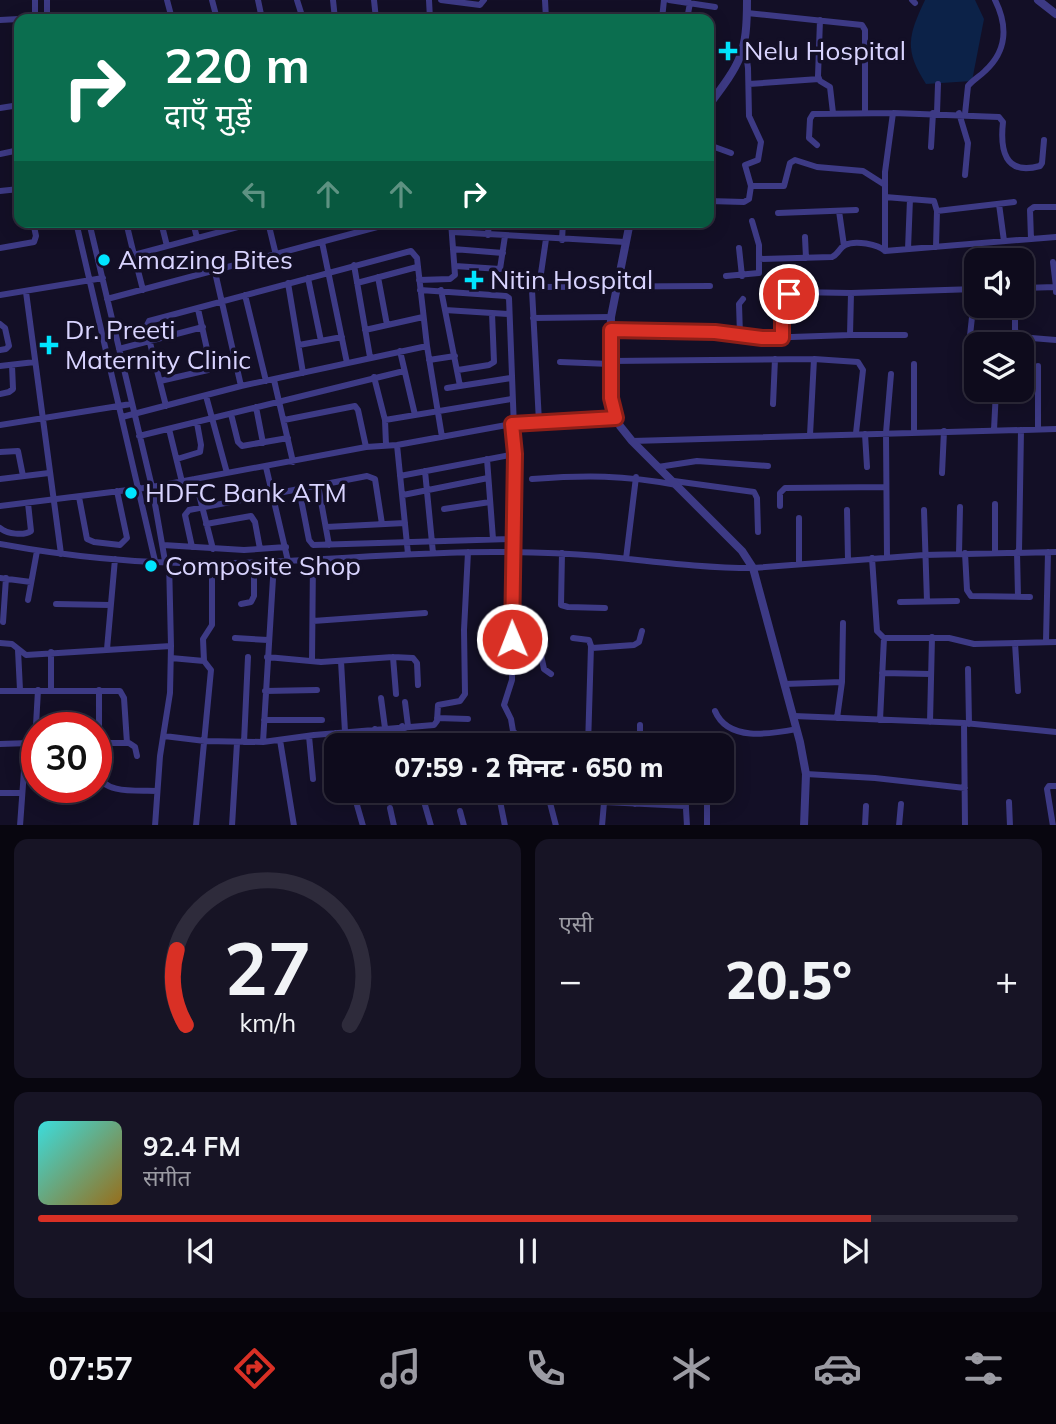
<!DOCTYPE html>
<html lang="hi">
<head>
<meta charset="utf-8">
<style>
  body { margin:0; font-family:Mulish,"Noto Sans Devanagari",sans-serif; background:#171425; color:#f1f3f6; height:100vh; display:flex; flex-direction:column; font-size:26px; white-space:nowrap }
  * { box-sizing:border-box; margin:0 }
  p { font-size:23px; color:#9b9ba3 }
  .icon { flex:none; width:38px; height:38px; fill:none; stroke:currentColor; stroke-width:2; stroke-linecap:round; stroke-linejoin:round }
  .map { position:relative; height:825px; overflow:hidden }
  .details { display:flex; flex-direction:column; gap:14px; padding:14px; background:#08060f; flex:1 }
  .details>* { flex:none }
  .banner { position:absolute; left:14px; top:14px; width:700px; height:214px; border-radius:14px; box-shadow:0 4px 18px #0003,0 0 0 2px #2e2b3b; background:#0b6e4f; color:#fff; overflow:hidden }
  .fabs { position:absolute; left:964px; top:248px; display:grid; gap:14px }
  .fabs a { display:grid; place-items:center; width:70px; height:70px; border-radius:14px; background:#0e0b1c; box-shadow:0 4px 18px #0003,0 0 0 2px #2e2b3b; font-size:35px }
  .speed { position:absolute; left:21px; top:712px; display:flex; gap:14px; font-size:35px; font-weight:700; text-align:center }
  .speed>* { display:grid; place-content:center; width:91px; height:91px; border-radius:50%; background:#0e0b1c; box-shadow:0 4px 18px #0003,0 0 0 2px #2e2b3b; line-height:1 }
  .speed .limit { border:10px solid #d22; background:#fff; color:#111 }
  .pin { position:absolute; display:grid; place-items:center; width:60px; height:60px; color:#fff; margin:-30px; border:4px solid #fff; border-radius:50%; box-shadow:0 2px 7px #0007 }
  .me { position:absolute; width:77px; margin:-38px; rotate:359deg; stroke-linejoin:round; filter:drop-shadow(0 0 5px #0008) }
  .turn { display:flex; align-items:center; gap:24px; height:147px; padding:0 35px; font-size:32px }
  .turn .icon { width:91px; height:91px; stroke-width:2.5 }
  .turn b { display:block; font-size:49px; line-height:60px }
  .lanes { display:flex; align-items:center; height:66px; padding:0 35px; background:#0003; justify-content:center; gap:35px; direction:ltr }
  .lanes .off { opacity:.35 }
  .big { font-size:52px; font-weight:800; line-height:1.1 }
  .details .tile { flex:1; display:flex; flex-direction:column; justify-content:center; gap:10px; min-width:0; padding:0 24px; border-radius:14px; background:#171425 }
  .details .dial { align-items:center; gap:0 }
  .dial svg { height:182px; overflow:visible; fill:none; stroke:#2e2b3b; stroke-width:7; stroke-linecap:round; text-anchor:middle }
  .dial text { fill:#f1f3f6; stroke:none }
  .song { display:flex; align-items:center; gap:21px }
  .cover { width:84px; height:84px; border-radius:10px; background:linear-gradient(135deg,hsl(180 70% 55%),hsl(40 70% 35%)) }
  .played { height:7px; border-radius:4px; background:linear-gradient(90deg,#d93025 85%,#2e2b3b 85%) }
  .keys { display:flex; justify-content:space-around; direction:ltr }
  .heat { display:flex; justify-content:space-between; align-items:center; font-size:38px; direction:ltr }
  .details .tiles { flex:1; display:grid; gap:14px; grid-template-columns:1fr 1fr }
  .tile:last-child { grid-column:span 2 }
  .trip { position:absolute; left:324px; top:733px; width:410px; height:70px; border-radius:14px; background:#0e0b1c; box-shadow:0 4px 18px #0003,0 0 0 2px #2e2b3b; font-weight:800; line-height:70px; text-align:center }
  .tab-bar { display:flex; height:112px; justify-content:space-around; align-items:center; background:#06040b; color:#9b9ba3 }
  .tab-bar .icon { width:49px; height:49px }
  .tab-bar .selected { color:#d93025 }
  .tab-bar b { font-size:32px; color:#f1f3f6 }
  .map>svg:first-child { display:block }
  .water { fill:#0c2248 }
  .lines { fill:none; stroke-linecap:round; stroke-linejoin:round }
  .minor { stroke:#3d3a85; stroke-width:6 }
  .tertiary { stroke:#3d3a85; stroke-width:8 }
  .route-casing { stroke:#8d1f18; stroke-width:18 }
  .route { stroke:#d93025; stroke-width:12 }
  .poi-dot { fill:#00e5ff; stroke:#130f26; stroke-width:2.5 }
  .labels { text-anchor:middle; stroke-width:7; stroke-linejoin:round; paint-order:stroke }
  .poi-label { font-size:26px; fill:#d9d4ff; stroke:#130f26; text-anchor:start }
</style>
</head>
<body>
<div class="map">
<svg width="1056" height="826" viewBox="0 0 1056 826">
  <rect width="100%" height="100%" fill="#130f26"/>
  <!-- water -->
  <path class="water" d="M925 0H975L984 19 972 81 926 84C904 50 908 36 925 0Z"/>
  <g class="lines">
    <!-- minor -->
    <path class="minor" d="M35 0V19
      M47 0V19
      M167 0 172 19
      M212 0 217 19
      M258 0 262 19
      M297 0 303 19
      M333 0 335 19
      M374 0 376 19
      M429 0 430 19
      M441 0 480 5 484 0
      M545 0 546 19
      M669 0 715 7
      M912 0 915 3
      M747 13 862 25 865 30V113
      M508 15 546 18
      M662 17 679 19
      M662 19 664 0
      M687 19 690 3
      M0 20 19 19
      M820 20 818 76 820 81 830 87 833 113
      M749 84 819 79
      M0 108 19 105
      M937 113 938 84
      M959 113 968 143 965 175
      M965 114 968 86C973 80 979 77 985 71 1007 51 1008 26 995 0
      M1044 140 1042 163 1040 166C1004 176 1000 149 1003 122L999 117 893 113 885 172V251L1056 237
      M709 145 731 153
      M817 145 809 138 810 119 813 114 893 113
      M931 147 933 113
      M0 154 19 150
      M751 186H784L790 163 795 160 817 167 863 171 885 185
      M0 191 19 189
      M885 197 934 201 937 211 936 247
      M709 201 744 202 749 199 751 186 745 165 758 160 761 142 749 116 748 68 745 45
      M999 204 1004 241
      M839 211 844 246
      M937 211 1014 202
      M778 213 856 210
      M76 222 155 561
      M89 222 152 487 165 561
      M126 222 134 255
      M161 222 167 246
      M193 222 197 238
      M268 222 276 255
      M452 232 625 242
      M488 235 489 222
      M805 237 806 258
      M1031 239 1030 210 1034 207H1056
      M562 240 563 222
      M322 242 347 363
      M0 248 34 242 36 236 33 222
      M739 248 742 276
      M453 249 503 253
      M908 249 910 199
      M759 259 832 257C839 254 839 248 845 245 855 240 878 244 885 251
      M1053 262 1056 287
      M354 265 370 357
      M455 266 500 269 505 236
      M215 272 241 386
      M726 276 759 273V245L752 221
      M378 277 387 325
      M308 278 321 341
      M419 280 450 279 455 275 451 222
      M288 283 303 373
      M357 283 417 267
      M539 287 546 239
      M1022 288 1056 287V292
      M975 289 969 345 971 352 976 354
      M143 290 134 255 257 222
      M420 290 506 296 509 298 515 454 512 680 504 705 511 719 513 731 528 746
      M441 290 460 386
      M26 292 61 554
      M0 295 103 278
      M245 295 266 381
      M107 299 396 222
      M1015 306V330L1019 337 1056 340
      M445 310 508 314
      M533 318 611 317
      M0 324 5 328 9 346 6 349 0 350
      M365 330 423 317
      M611 330 715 332 762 338 850 335H905
      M740 335 739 304 743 299
      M850 335 851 293
      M782 338V300L784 296 794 292 851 293 976 289
      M299 345 342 337
      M119 349 203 327
      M400 351 415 415
      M429 360 455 356
      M610 361 814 359 858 362 863 370 856 433
      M560 362 610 364
      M914 364V432
      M0 366 35 362
      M1038 366V429
      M458 370 489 365 494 362 492 313
      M374 377 385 420 386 445
      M274 380 293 462
      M160 381 208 370 211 367 198 309
      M447 388 511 378
      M0 394 9 392 13 389 12 365
      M206 396 227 473
      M773 404 775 359
      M166 406 146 327 149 321 411 251 417 258 427 346 442 437
      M256 407 263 443
      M231 414 238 442 242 446 288 438
      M122 417 241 386 427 346
      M284 420 355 406 358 410 366 447
      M385 420 511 399
      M539 422 532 290 539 287 710 286
      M0 425 131 404
      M169 429 182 482
      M994 430 996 390
      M865 434 867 467
      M810 435 814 359
      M139 436 404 371
      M632 441 1056 429
      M397 445 408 554
      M0 452 18 451 23 476
      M177 459 200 452 201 445 197 423
      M487 459 493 539
      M266 467 288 561
      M658 467 697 461 768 466
      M425 471 433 553
      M942 473 944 431
      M400 476 515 454
      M0 479 49 473
      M195 479 213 549
      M532 479C586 475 623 475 677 485
      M674 481 754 492 757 498 758 532
      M318 485 329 545
      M299 489 309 540 313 545 513 539
      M403 495 488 478
      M79 497 87 539 94 542 120 545 127 538 117 491
      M0 506 152 487 366 447 397 445 512 424 616 419
      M780 506V493L785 488 886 487
      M444 509 490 502
      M847 510 848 560
      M924 510 927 601
      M799 518V564
      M206 524 251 516 255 522 260 549
      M326 527 405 523
      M0 528C7 534 24 536 31 531L28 503
      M0 544C76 558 155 565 233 563 320 561 406 552 493 552 529 552 564 553 599 556 651 561 701 568 753 568L924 555 1056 552
      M163 545 244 550 286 547
      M192 547 185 515 189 510 367 476 375 479 382 524
      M1017 552 1018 597
      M1019 552 1021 430
      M562 553 561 605 568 607 605 608
      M965 553 967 590 971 596 1030 597
      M995 553V504
      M959 554 960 507
      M887 557 886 433 891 374
      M872 558 877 631 884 638
      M626 559 636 477
      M0 578 31 582
      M28 600 37 551
      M900 602 957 601
      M56 604 110 605
      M241 604 251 602 254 596V562
      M313 621 425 613
      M3 622 6 578
      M235 638 268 640
      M573 638 589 640 591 646 588 746
      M512 639 539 646 544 669 551 674
      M1046 641 1048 552
      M0 643 12 644 26 655 171 646
      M1015 643 1018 691
      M592 648 634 645 639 642 642 631
      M107 649 115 559
      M18 650 20 690
      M51 652V690
      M267 657 321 662 393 657 413 658 417 663 418 685
      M393 657 396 694
      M171 658 204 661 211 670 196 826
      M204 661 203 639 212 625V563
      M312 661 313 559
      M341 661 345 732
      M968 669 969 724
      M882 673 931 674
      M842 682 843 623
      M784 684 842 682 837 718
      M0 691H120L124 698 127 743
      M265 691 317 690
      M381 698 385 728
      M405 702 408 726
      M715 711C728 742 770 734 797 729
      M794 716 964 723
      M437 718 468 719
      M264 720H322
      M880 720 884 638H949L974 644 1056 642
      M930 722 932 637
      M99 725V690
      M402 726 408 746
      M375 729 380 746
      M335 733 339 746
      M164 736 205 741 263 742 314 735 434 725 437 721 438 705 460 701 465 694 464 630 468 552
      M309 736 313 779
      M680 739 681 746
      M280 740 294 826
      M244 742 248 657
      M263 742 274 562
      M35 743 38 690
      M96 743H129L135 747 137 756
      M0 744 30 743
      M640 746V725
      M96 773C105 795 137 790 157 791
      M806 774 875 778 965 788
      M353 791 363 826
      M421 791 431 826
      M498 791 505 826
      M547 791 556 826
      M685 791 687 826
      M705 791 707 797V826
      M0 793H22
      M370 793 378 791
      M604 802 686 806
      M1009 802 1010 826
      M635 804 636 791
      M390 808 394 826
      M460 811 464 826
      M20 826 26 743
      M155 826 160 756 170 693 171 646 169 561
      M232 826 237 743
      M602 826 605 791
      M865 826 866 806
      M899 826 901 804
      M965 826 964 723 1056 732
      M1053 826 1047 789 1049 786H1056"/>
    <!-- tertiary -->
    <path class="tertiary" d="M1038 0 1056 14
      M709 105C741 62 747 54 747 0
      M630 222 611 317 610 361 613 410 620 426 632 441 742 551 753 568 800 742 806 774 804 826"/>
  </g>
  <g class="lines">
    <defs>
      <path id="route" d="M512 639 515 454 512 424 616 418 611 398V330L715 332 762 338H782V300L789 294"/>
    </defs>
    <!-- route casing -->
    <use href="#route" class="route-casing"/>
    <!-- route -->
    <use href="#route" class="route"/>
  </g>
  <!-- markers -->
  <g class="poi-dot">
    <path d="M724.5 40.5h7v7h7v7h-7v7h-7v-7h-7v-7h7z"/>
    <circle cx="104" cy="260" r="7"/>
    <path d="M470.5 269.5h7v7h7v7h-7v7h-7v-7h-7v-7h7z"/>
    <path d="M45.5 334.5h7v7h7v7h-7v7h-7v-7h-7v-7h7z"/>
    <circle cx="131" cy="493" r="7"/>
    <circle cx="151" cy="566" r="7"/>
  </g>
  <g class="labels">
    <!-- poi labels -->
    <g class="poi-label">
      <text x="744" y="60">Nelu Hospital</text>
      <text x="118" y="269">Amazing Bites</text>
      <text x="490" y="289">Nitin Hospital</text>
      <text x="65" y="339">Dr. Preeti<tspan x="65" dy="30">Maternity Clinic</tspan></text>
      <text x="145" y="502">HDFC Bank ATM</text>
      <text x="165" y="575">Composite Shop</text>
    </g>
  </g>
</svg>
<div class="fabs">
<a><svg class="icon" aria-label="sound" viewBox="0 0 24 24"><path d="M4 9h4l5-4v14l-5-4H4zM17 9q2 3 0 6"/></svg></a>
<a><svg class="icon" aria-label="layers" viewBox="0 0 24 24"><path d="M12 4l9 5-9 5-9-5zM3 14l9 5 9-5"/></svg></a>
</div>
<div class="speed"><div class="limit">30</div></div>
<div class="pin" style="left:789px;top:294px;background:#d93025"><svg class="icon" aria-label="arrive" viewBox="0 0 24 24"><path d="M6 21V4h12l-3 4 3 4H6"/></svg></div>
<svg class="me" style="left:512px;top:639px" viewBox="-20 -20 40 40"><circle r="17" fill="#d93025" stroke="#fff" stroke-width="3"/><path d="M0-11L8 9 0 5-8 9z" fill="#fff"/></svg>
<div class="trip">07:59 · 2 मिनट · 650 m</div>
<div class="banner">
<div class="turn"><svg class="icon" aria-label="right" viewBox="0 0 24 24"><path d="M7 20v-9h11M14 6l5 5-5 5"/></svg><div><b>220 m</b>दाएँ मुड़ें</div></div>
<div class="lanes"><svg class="icon off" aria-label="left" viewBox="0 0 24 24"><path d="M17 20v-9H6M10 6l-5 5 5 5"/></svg><svg class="icon off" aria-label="ahead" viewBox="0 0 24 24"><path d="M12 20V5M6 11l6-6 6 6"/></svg><svg class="icon off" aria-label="ahead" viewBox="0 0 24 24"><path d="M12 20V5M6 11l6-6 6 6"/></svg><svg class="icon" aria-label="right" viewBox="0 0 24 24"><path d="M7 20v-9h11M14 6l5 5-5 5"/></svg></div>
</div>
</div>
<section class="details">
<div class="tiles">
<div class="tile dial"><svg viewBox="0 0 100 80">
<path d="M14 69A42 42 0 1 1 86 69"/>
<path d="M14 69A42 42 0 0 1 10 36" stroke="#d93025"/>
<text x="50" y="56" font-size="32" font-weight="700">27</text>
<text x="50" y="72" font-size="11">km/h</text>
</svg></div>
<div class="tile"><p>एसी</p>
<div class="heat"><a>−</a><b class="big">20.5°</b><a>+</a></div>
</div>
<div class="tile">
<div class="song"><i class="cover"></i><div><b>92.4 FM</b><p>संगीत</p></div></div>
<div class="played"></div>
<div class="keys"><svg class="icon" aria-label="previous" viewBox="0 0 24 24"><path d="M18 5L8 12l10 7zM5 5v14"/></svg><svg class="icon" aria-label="pause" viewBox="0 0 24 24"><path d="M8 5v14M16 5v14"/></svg><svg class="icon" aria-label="next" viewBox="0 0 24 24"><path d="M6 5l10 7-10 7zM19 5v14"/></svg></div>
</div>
</div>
</section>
<nav class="tab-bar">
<b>07:57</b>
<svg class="icon selected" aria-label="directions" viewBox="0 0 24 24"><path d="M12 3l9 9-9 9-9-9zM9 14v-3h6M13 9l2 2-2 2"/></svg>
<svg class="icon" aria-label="music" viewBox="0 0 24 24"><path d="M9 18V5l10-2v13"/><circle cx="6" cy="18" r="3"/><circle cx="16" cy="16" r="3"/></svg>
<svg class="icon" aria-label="phone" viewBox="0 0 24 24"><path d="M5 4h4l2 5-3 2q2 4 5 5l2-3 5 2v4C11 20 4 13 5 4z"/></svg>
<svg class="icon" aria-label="climate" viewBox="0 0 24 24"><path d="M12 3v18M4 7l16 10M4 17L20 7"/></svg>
<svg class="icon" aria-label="car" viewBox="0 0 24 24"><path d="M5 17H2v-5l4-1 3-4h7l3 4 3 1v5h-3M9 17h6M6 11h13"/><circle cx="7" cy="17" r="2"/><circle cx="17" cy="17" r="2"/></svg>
<svg class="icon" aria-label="filters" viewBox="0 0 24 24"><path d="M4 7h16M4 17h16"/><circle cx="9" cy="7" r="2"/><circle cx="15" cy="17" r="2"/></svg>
</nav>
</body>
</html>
